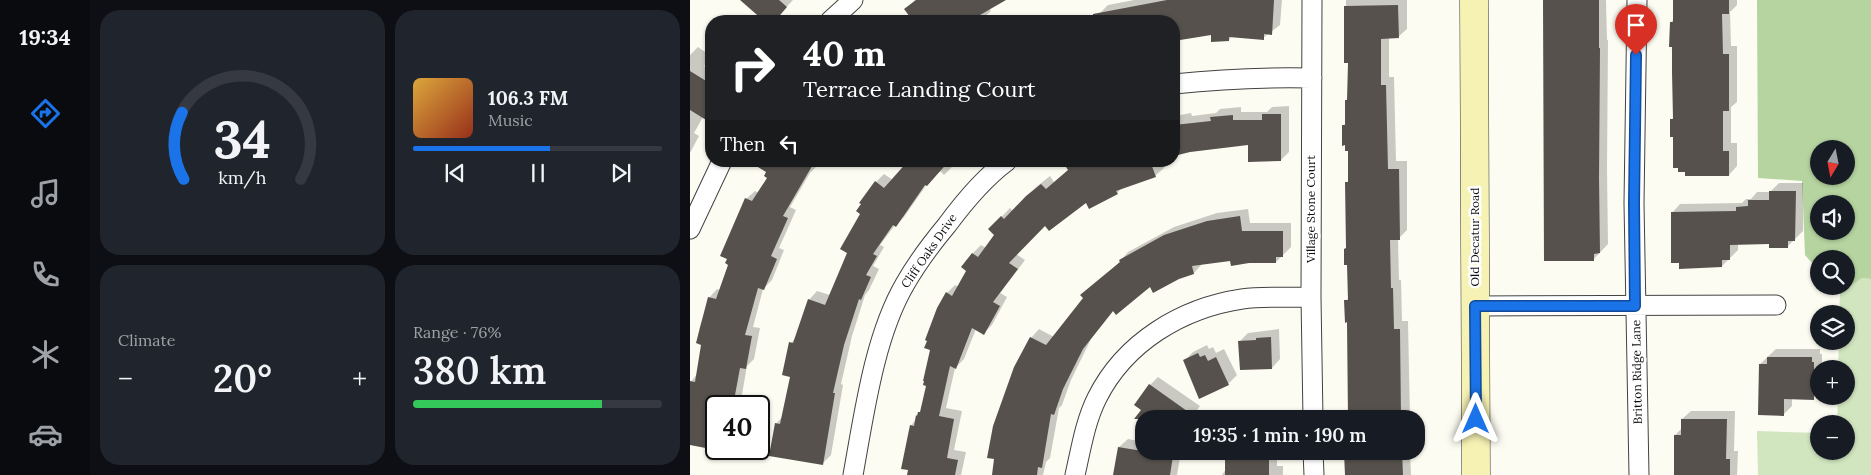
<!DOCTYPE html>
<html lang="en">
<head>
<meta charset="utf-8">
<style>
  body { margin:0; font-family:Lora,serif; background:#20242c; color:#f1f3f6; height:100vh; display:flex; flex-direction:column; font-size:19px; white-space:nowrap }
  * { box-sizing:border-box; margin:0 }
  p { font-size:16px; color:#9ea1a6 }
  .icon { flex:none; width:28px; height:28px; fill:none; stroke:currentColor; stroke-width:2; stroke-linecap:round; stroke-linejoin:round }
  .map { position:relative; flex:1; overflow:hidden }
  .drawer { display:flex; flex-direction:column; gap:10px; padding:10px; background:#0d0f14; width:600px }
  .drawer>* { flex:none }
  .hud { position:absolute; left:15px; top:15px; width:475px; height:152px; border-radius:20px; box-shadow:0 1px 4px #0004; background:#202124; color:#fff; overflow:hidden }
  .needle { width:32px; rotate:190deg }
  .tools { position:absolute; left:1120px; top:140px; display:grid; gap:10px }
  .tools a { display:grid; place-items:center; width:45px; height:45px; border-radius:50%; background:#171b24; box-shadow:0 1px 4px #0004; font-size:25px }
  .speed { position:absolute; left:15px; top:395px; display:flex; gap:10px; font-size:25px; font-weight:700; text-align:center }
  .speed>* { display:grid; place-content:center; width:65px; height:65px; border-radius:50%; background:#171b24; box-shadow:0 1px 4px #0004; line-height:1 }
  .speed .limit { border:2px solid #111; border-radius:8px; background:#fff; color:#111 }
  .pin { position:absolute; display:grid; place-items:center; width:42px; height:42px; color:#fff; margin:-51px -21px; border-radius:50% 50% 50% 0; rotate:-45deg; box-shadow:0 0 5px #0007 }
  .pin .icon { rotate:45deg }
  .me { position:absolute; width:55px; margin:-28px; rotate:0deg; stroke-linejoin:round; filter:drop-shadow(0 0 4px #0008) }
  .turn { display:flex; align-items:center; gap:18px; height:105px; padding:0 15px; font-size:22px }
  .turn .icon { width:65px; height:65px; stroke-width:2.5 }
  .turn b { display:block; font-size:35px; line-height:42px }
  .then { display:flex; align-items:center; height:48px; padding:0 15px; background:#0003; gap:10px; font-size:19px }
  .big { font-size:38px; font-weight:600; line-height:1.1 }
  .drawer .tile { flex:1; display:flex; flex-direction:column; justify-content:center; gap:8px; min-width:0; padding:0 18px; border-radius:20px; background:#20242c }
  .drawer .dial { align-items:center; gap:0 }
  .dial svg { height:130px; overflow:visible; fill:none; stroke:#363941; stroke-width:7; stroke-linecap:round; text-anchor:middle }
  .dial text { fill:#f1f3f6; stroke:none }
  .song { display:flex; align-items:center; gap:15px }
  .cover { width:60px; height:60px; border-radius:8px; background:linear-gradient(135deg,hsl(40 70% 55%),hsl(10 70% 35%)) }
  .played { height:5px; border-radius:2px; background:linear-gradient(90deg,#1a73e8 55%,#363941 55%) }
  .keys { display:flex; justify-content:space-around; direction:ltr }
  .heat { display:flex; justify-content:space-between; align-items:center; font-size:28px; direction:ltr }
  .charge { height:8px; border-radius:4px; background:linear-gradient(90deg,#34c759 76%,#363941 0) }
  .drawer .tiles { flex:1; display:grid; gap:10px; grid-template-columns:repeat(2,1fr) }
  .trip { position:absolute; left:445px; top:410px; width:290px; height:50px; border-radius:20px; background:#171b24; box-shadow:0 1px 4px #0004; font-weight:600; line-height:50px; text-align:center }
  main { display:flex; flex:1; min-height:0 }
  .tabs { display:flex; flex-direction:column; width:90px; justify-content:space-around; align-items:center; background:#090b0e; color:#9ea1a6 }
  .tabs .icon { width:35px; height:35px }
  .tabs .on { color:#1a73e8 }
  .tabs b { font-size:22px; color:#f1f3f6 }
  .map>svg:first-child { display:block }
  .green { fill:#d1e5bf }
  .forest { fill:#b5d4a0; fill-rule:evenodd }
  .shadow { fill:#0003 }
  .building { fill:#56514c }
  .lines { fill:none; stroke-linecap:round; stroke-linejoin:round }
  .street-casing { stroke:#424242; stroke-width:21 }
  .secondary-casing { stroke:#313131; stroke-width:29 }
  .street { stroke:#fff; stroke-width:19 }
  .secondary { stroke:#f6f2b4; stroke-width:28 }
  .route-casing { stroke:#114b97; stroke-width:12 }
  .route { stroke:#1a73e8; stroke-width:9 }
  .labels { text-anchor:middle; stroke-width:5; stroke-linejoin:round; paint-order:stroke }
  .street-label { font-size:12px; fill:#0f0f0f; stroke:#fff }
</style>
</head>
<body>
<main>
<nav class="tabs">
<b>19:34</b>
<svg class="icon on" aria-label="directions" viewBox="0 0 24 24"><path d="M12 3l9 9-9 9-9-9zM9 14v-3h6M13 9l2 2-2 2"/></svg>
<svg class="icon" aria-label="music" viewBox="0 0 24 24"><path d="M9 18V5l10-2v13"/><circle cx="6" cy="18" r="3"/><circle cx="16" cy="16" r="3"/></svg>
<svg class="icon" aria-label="phone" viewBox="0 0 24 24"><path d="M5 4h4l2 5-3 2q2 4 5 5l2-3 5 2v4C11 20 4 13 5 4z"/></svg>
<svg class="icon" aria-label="climate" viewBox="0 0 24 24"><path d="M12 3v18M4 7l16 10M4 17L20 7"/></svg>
<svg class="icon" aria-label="car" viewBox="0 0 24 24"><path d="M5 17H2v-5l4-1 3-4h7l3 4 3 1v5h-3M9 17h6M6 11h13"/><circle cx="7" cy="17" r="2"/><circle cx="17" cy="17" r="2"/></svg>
</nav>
<section class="drawer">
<div class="tiles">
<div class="tile dial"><svg viewBox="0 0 100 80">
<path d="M14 69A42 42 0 1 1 86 69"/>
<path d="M14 69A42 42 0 0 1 13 28" stroke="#1a73e8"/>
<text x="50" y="56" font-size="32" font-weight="700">34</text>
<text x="50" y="72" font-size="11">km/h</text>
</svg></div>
<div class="tile">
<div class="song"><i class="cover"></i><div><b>106.3 FM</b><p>Music</p></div></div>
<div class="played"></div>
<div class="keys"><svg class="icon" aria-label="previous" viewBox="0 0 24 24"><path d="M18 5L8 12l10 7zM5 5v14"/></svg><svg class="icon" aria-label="pause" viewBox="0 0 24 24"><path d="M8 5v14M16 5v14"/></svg><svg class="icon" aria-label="next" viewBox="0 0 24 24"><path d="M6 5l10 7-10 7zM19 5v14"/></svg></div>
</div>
<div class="tile"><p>Climate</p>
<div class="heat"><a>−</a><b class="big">20°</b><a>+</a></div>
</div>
<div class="tile"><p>Range · 76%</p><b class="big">380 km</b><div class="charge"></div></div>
</div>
</section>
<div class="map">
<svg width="1181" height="475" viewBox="0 0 1181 475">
  <rect width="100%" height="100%" fill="#fdfcf2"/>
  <!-- green -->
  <path class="green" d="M1172 278 1181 279V475H1068L1067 431 1129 433V451H1156V424H1147L1148 396H1156V369H1148L1149 341H1156V314H1149L1150 294Z"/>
  <!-- forest -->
  <path class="forest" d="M1067 0H1181V279L1172 278 1150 294 1143 286H1156V259H1129V271L1115 255 1112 181 1068 178ZM1129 149H1156V176H1129ZM1129 204H1156V231H1129Z"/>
  <!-- shadow -->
  <path class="shadow" d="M62 0H103L83 21H76L58 5Z
    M225 0H313L299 8 301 11 290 21H209L219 14 216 9Z
    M444 0H592L590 25 573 38 542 36 539 40 522 34 486 40 484 42V21H399L410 16V13L418 5Z
    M656 0H717V29L708 37H699V77H704L706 161H717V230L708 239 709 280H711L712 321H718L720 419H657V412L659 410 658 321 656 301 659 297V264L655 249 658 246 656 183 659 180 660 150 653 126 656 123V100L659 98V62H655Z
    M854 0H916L917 40H918L917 169 918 244 903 260Z
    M984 0H1047V5L1040 12 1041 46H1047V102L1041 107V143H1047V166L1039 175 984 136 981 120 984 117 981 22 984 19Z
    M8 47 21 56 14 66 21 71V115L17 119 13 117 4 133 9 136 0 153V55Z
    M599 106V152L591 160 559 144 484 154 485 116 501 113 502 116 526 113 530 109 551 107V112H577L582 107Z
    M81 161H132L120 173 100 207 106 210 89 248 94 250 82 280 73 289 63 327 70 328 64 359 57 366 50 406H26V448L0 444V383L7 374 13 344 7 342 10 326 19 298 27 289 30 290 39 264 56 199 65 191 69 193 78 177Z
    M220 161H268L254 175 250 171 237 184 214 217 206 225H205L190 245 194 247 183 266 189 269 179 290 175 295 162 336 151 384 153 385 141 455 132 464 86 424 93 416 101 376V343L107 337 119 300 127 291 140 295 159 252 172 213 186 182 194 174 203 180Z
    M383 161H471L474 168 465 176 433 187 427 193 400 208 396 201 355 224 326 254 335 260 310 293 317 297 302 325 294 333 286 329 274 359 265 368 256 408 272 411 264 450 276 452 271 475H222L221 426 232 410 257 293 265 285 269 287 277 270 273 267 283 253 291 245 296 248 306 235 300 229 320 208 323 211 346 187 360 176 364 182 379 170 377 167Z
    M1089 183H1113V231L1097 247 1080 243 1048 244V250L1032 266 982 213 990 204 1052 203 1056 199H1061L1067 192H1080Z
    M558 209 560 223H601V247L586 262 541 259 512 264 504 273 460 285 424 310 401 339 381 380 372 405 369 408 360 458 356 462 353 475H303L341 338 349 329 364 337 438 252 484 227 527 213Z
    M589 329 590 359 582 368 550 341 558 333Z
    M517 345 519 349 523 347 526 353 534 349 547 375 538 384 494 361 503 352Z
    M1086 349H1130V354H1132V369H1129V393L1123 398H1102V406L1093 415 1070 364Z
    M468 377 510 406 501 419H454V422L447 417 452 409 460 385Z
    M1001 411H1045L1044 451H1048L1047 475H985V435L992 428V419Z
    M438 439 454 442V451H491L487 475H426L429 447Z
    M536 451H587V466H593V475H532L536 469Z
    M658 451H720L721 475H656V453Z"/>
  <!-- building -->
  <path class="building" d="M50 0H89L97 7 85 21H74Z
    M226 0H316L290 15 294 21H223L214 9Z
    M477 0H584L582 35 574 34V40L539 37V41L521 42V35L484 41V21H403V14Z
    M853 0H909V48H910L909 178 910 253 904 254V261H854Z
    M983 0H1039V14H1032L1033 54H1039V111H1033V151H1039V176H995V172H988V168H983V137H980V119H983L982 72V47H979L980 22H983Z
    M708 5 709 38 691 39V85H696L698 169H709L710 240H700L701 288H703L704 329H710L711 419H658L657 322 655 323 654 300H658L657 265H654V249L656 248 655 182H658V151H655V145L652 146V125H655V100H657L658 63H654V6Z
    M0 71 21 84V123L0 110Z
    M572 114H591V161L558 162V145L500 152 484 156V125L521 121 520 117 543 115V120H572Z
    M58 161H125L93 216 98 218 81 256 87 259 74 290 68 288 55 335 62 336 56 369 50 368 43 406H26V450L0 445V381L5 382 11 345 6 343 18 297 26 299 38 265 35 263 37 259 30 256 55 198 62 201 77 178 74 176 76 172Z
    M218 161H259L237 186 235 185 206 227 203 225 183 254 187 256 176 275 181 277 171 300 169 299 154 345 143 393H145L133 465 79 456 85 423 90 424 100 377 92 375 99 342 103 343 118 299 135 305 157 253 150 249 170 214 166 211 171 204 169 203 185 181 194 188Z
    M386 161H460L466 177 426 191 428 194 399 209 396 203 359 231 355 226 319 263 328 269 303 302 310 306 294 335 282 328 266 369 260 366 249 416 264 419 257 458 268 460 265 475H217L218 470 211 469 220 425 224 426 226 415 227 416 228 412H230L236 386 233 385 234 381H233L240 350 234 348 237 341 235 340 247 308 256 292 262 296 276 271 271 267 282 253 288 257 304 235 298 229 311 216 314 219 336 196 351 184 356 189 378 170 376 167Z
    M1079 191H1106L1105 241H1098V248H1079V244L1040 245V260H1032V267L989 269V263H981V212L1046 211V207L1058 206V200H1079Z
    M550 216 552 231H593V257H586V263H559L541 266 540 261 502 266 504 274 489 279 463 293 460 287 426 315 423 311 393 349 373 389 364 415 361 414 352 468 348 467 347 475H302L304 459 297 458 303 426 324 367 340 337 356 345 393 298 390 295 430 262 429 260 474 235 517 221Z
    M581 337 582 369 550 370 548 341 566 340V338Z
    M508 353 510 357 515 355 518 361 526 357 539 385 509 399 493 360Z
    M1077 357H1122V362H1124V400L1094 399V416L1068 415 1069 364H1077Z
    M459 384 490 406 508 419H444L451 410 444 405Z
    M991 419H1037L1036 459H1040V475H984V435H991Z
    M428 447 483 456 480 475H423Z
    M535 451H579V475H535Z
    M712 451 713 475H655L654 453Z"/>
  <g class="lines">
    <defs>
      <path id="street" d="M622 0 621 297 623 419
        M947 0 944 203 949 475
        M140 21 163 0
        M484 84C530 79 575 77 622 78
        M0 229 32 161
        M785 306 1086 305
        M623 451 624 475
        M163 475C174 415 184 337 215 284 227 263 242 243 257 225 274 202 294 178 317 161
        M385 475C391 449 395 422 407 398 435 342 492 308 552 299 574 296 599 298 621 297"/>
      <path id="secondary" d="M784 0 786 475"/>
    </defs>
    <!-- street casing -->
    <use href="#street" class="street-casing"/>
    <!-- secondary casing -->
    <use href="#secondary" class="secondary-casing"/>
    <!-- street -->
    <use href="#street" class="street"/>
    <!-- secondary -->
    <use href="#secondary" class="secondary"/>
  </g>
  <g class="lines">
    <defs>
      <path id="route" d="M786 419 785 306H945L944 203 946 55"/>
    </defs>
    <!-- route casing -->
    <use href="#route" class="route-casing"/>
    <!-- route -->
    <use href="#route" class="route"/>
  </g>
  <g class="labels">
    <!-- street labels -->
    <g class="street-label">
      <text transform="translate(621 209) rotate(-90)" y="4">Village Stone Court</text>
      <text transform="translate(785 237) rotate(-90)" y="4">Old Decatur Road</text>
      <text transform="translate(239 251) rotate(-55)" y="4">Cliff Oaks Drive</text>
      <text transform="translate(947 372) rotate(-91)" y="4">Britton Ridge Lane</text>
    </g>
  </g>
</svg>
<div class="tools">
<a><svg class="needle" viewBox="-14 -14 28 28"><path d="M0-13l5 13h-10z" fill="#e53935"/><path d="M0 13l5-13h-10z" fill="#9ea1a6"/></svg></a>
<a><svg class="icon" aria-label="sound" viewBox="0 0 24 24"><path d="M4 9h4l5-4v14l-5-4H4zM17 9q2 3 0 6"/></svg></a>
<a><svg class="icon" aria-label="search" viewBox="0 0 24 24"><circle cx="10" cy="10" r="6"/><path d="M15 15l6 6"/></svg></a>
<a><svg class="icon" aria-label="layers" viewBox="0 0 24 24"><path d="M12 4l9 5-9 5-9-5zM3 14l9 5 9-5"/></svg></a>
<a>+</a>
<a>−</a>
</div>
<div class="speed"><div class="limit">40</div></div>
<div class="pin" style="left:946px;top:55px;background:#d93025"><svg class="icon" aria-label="arrive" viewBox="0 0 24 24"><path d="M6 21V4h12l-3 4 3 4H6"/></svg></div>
<svg class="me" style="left:786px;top:419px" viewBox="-20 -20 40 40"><path d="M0-17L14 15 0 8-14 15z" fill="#1a73e8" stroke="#fff" stroke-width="4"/></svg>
<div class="trip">19:35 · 1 min · 190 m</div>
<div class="hud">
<div class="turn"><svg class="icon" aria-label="right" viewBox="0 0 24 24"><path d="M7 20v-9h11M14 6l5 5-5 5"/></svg><div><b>40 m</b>Terrace Landing Court</div></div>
<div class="then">Then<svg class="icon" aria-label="left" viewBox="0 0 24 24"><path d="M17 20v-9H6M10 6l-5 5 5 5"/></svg></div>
</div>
</div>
</main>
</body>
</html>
